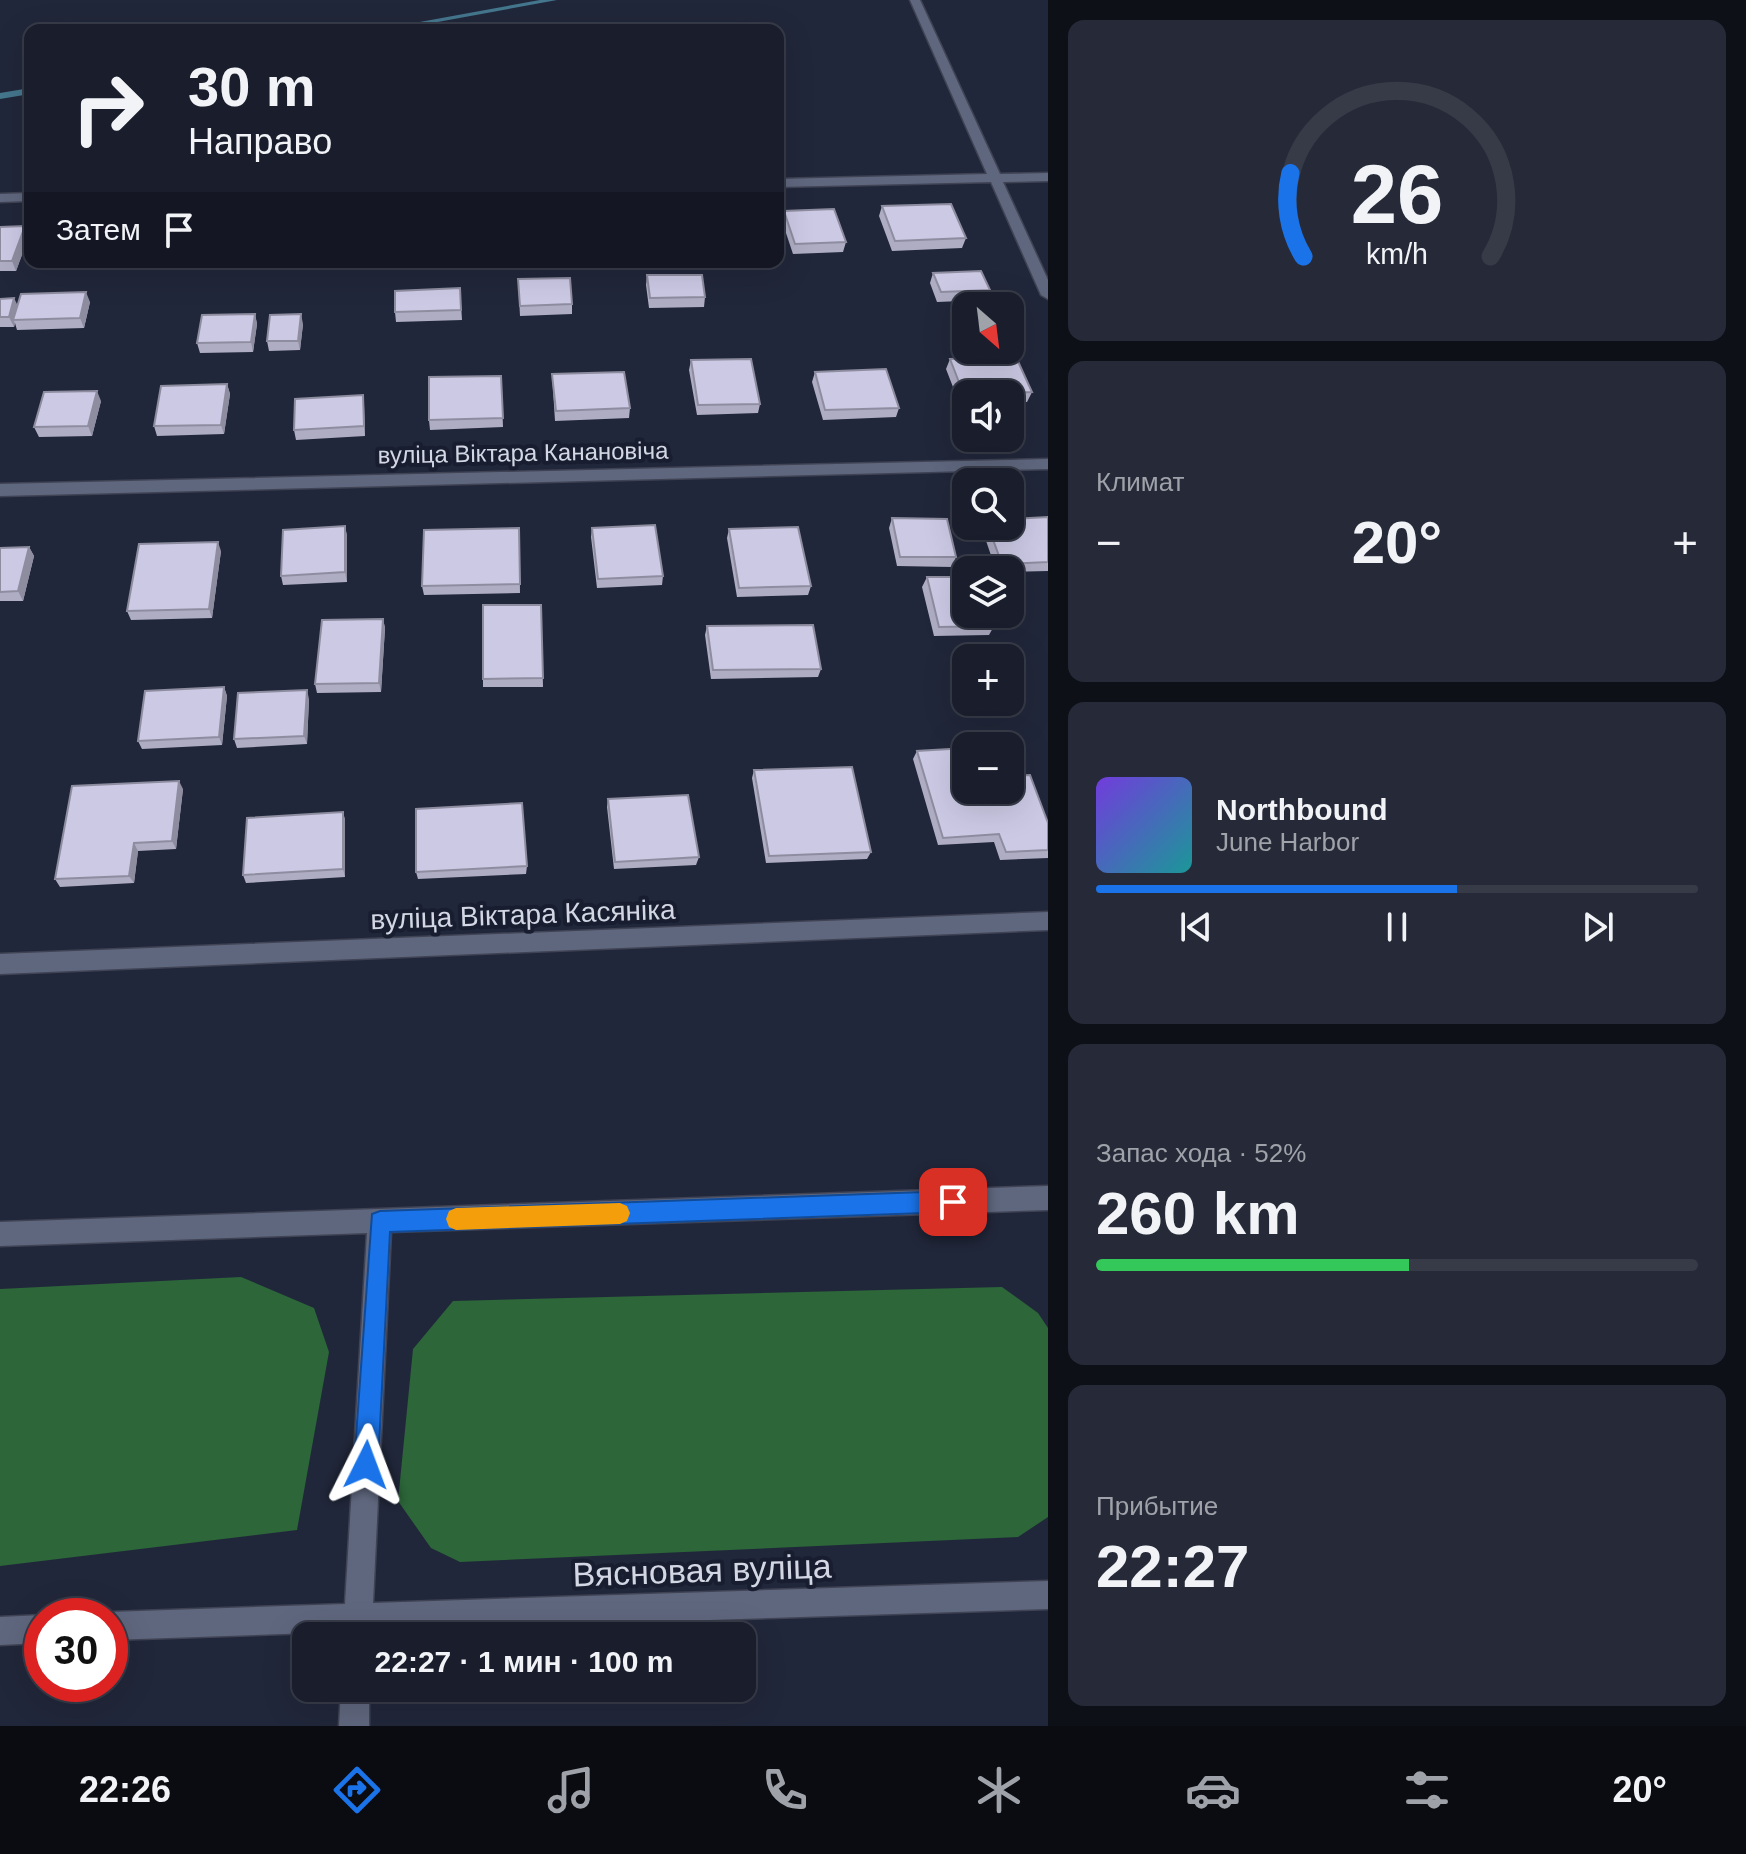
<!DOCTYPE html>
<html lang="ru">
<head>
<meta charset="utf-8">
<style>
  body { margin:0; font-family:Helvetica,sans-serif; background:#262a38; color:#f1f3f6; height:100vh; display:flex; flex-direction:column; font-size:30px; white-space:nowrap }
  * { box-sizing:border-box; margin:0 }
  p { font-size:26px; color:#9fa2a9 }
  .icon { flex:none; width:44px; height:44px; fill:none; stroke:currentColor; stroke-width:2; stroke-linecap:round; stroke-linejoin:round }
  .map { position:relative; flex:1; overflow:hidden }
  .sheet { display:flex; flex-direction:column; gap:20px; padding:20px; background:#0e1018; width:698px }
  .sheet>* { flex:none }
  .hud { position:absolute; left:24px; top:24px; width:760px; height:244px; border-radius:16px; box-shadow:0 8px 32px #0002,0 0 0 2px #373b48; background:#191d2c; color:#f1f3f6; overflow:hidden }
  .needle { width:52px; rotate:152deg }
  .buttons { position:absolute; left:952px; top:292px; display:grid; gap:16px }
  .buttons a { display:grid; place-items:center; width:72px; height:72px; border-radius:16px; background:#191d2c; box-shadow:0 8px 32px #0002,0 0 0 2px #373b48; font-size:40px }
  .speed { position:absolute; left:24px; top:1598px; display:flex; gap:16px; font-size:40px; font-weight:700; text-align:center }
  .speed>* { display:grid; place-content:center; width:104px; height:104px; border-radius:50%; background:#191d2c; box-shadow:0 8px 32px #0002,0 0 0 2px #373b48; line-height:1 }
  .speed .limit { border:12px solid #d22; background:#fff; color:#111 }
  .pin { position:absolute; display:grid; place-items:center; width:68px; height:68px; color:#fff; margin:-34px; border-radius:16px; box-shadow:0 4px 12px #0006 }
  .me { position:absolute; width:88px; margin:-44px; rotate:3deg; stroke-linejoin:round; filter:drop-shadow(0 0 6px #0008) }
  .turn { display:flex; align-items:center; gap:28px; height:168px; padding:0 32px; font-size:36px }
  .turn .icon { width:104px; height:104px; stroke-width:2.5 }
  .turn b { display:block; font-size:56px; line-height:68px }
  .then { display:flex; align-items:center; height:76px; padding:0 32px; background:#0003; gap:16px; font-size:30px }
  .big { font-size:60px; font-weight:800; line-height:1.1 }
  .sheet .tile { flex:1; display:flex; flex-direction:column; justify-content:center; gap:12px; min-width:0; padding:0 28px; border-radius:16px; background:#262a38 }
  .sheet .dial { align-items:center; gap:0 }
  .dial svg { height:208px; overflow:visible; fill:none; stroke:#373b48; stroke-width:7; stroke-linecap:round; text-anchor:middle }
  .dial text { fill:#f1f3f6; stroke:none }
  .song { display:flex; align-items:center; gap:24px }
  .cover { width:96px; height:96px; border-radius:12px; background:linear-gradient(135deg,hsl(260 70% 55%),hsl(180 70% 35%)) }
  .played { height:8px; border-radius:4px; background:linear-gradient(90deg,#1a73e8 60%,#373b48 60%) }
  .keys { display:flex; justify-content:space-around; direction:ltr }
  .heat { display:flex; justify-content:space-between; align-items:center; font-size:44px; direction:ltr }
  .charge { height:12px; border-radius:6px; background:linear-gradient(90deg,#34c759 52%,#373b48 0) }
  .trip { position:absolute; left:292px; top:1622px; width:464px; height:80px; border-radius:16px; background:#191d2c; box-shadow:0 8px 32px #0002,0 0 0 2px #373b48; font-weight:800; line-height:80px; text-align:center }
  .tabs { display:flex; height:128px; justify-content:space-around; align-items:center; background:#0a0c12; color:#9fa2a9 }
  .tabs .icon { width:56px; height:56px }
  .tabs .selected { color:#1a73e8 }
  .tabs b { font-size:36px; color:#f1f3f6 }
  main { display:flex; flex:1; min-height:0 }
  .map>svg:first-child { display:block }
  .forest { fill:#2c6639 }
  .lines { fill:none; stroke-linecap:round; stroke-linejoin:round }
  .stream { fill:#44768d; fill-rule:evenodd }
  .minor-casing { stroke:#3f4354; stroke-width:3 }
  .minor { fill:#5f677e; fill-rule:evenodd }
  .wall { fill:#afadc4 }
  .shaded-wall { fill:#8e8da0 }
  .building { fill:#cbc9e4; stroke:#8e8da0; stroke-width:2 }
  .route { fill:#1a73e8; stroke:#114b97; stroke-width:2 }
  .slow { fill:#f59e0b }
  .labels { text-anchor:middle; stroke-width:8; stroke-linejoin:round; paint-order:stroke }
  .far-street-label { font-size:24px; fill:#d3d7e4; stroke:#181d30 }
  .street-label { font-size:28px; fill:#d3d7e4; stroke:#181d30 }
  .near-street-label { font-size:34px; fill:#d3d7e4; stroke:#181d30 }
</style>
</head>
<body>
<main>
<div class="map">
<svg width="1048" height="1726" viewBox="0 0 1048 1726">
  <rect width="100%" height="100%" fill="#21273a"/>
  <!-- forest -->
  <path class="forest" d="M241 1277 314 1308 329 1352 297 1530 0 1566V1289Z
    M1002 1287 1038 1313 1048 1328V1517L1018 1537 460 1562 431 1548 398 1501 413 1349 453 1301Z"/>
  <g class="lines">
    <!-- stream -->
    <path class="stream" d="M540 0H557L394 30H376Z
      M30 88V94L0 99V93Z"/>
    <defs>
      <path id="minor" d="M910 0H920L1000 174 1048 173V181L1003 182 1048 280V299L1041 295 991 182 778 187V179L987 174Z
        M30 193V201L0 202V194Z
        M1048 459V469L0 496V484Z
        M1048 912V930L0 974V954Z
        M1048 1186V1210L391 1232 373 1603 1048 1581V1609L371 1631V1636H343V1632L110 1640V1616H100L110 1612 345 1604 367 1233 0 1246V1222Z
        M42 1615V1643L0 1645V1617Z
        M341 1688H369V1726H339Z"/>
    </defs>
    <!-- minor casing -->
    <use href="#minor" class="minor-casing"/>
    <!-- minor -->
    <use href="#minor" class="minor"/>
  </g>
  <!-- wall -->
  <path class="wall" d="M882 206 966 238 962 248 892 251 879 216Z
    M784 211 846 242 843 252 793 254 782 221Z
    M25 226 29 236 16 271H0V227Z
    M67 262H124L123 264 69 265Z
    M171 262H206L172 264Z
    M933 273 990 290 986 300 937 302 930 283Z
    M647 275 705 297 704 307 649 308 646 285Z
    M518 279 572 304V314L520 316Z
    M460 288 462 320 396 322 395 312Z
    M0 299 18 306 90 302 84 328 17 330 15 323 14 327H0Z
    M255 314 257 324 253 352 200 353 197 343Z
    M303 324 300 350 269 351 267 341Z
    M950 359 1032 392 1027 402 1010 403V394H966V404L960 405 946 369Z
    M691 360 760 404 758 413 697 415 689 370Z
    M815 372 899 408 896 417 823 420 812 382Z
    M552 374 630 408 629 418 555 421Z
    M501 376 503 427 430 430 429 420Z
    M227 384 230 394 224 434 157 436 154 426Z
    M101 401 92 436 39 437 34 427Z
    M364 404 365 436 296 440 294 430Z
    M1048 517V571L1010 572V570H996L982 529 983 526H1010Z
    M892 518 956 557 952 567 897 566 889 528Z
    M345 526 347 536V582L283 585 281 576Z
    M519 528 520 593 424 595 422 586Z
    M592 528 663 576 662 585 597 588 591 537Z
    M729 529 811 586 808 595 737 597 727 538Z
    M29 547 34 556 23 601H0V548Z
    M221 551 212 618 131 620 127 611Z
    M927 577 994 626 989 635 934 636 922 587Z
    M541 605 543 687H483V679Z
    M383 619 385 628 381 692 317 693 315 684Z
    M707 626 821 669 818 677 711 679 705 635Z
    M224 687 227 696 222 745 142 749 138 741Z
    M309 699 307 744 237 748 234 739Z
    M917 751 1048 823V858L1000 860 994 842 938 845 913 759Z
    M754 770 871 852 867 859 766 863 752 778Z
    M183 789 176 849 138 851 134 883 60 887 55 879Z
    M608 799 699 857 696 865 614 869 607 807Z
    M343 812 345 820V877L246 883 243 875Z
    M527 866 526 874 418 879 416 872Z"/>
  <!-- shaded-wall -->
  <path class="shaded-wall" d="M25 226 29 236 16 271 12 261Z
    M86 292 90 302 84 328 80 318Z
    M14 298 19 308 13 320 15 323 14 327 9 317Z
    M255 314 257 324 253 352 251 342Z
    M301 314 303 324 300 350 298 341Z
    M227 384 230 394 224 434 221 425Z
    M97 391 101 401 92 436 88 426Z
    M345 526 347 536V582L345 572Z
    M218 542 221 551 212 618 209 609Z
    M29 547 34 556 23 601 18 591Z
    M383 619 385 628 381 692 379 683Z
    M224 687 227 696 222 745 219 737Z
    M307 690 309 699 307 744 304 736Z
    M179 781 183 789 176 849 172 841Z
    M343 812 345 820V877L343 869Z
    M134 843 138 851 134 883 129 876Z"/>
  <!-- building -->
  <path class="building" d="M951 204 966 238 895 241 882 206Z
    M834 209 846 242 795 244 784 211Z
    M25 226 12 261H0V227Z
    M981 271 990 290 941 292 933 273Z
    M647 275H702L705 297 650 298Z
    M570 278 572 304 520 306 518 279Z
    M460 288 461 310 395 312V291Z
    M86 292 80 318 13 320 21 294Z
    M14 298 9 317H0V299Z
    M255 314 251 342 197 343 202 315Z
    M301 314 298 341H267L270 315Z
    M1016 357 1032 392 964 395 950 359Z
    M751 359 760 404 698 405 691 360Z
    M886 369 899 408 825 410 815 372Z
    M624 372 630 408 556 411 552 374Z
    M501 376 503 418 429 420V377Z
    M227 384 221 425 154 426 161 386Z
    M97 391 88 426 34 427 44 392Z
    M363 395 364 426 294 430 295 399Z
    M1048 517V562L1002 564 988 526H1010V519Z
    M892 518 947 519 956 557H900Z
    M655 525 663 576 598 579 592 528Z
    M345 526V572L281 576 283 530Z
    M798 527 811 586 739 588 729 529Z
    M519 528 520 584 422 586 424 530Z
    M218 542 209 609 127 611 139 544Z
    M29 547 18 591 0 592V548Z
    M927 577H966V614H990L994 626 939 627Z
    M483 605H541L543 678 483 679Z
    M383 619 379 683 315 684 322 620Z
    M813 625 821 669 713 670 707 626Z
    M224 687 219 737 138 741 145 691Z
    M307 690 304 736 234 739 238 693Z
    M966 748V790H1010V776L1030 775 1048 823V850L1006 852 999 834 943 838 917 751Z
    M852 767 871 852 769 856 754 770Z
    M179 781 172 841 134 843 129 876 55 879 72 786Z
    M688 795 699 857 615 862 608 799Z
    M522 803 527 866 416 872V809Z
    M343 812V869L243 875 247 818Z"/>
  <!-- route -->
  <path class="route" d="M953 1191 960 1194 963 1202 960 1209 953 1212 390 1232 378 1465 375 1473 366 1477 358 1473 354 1465 372 1214 380 1211Z"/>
  <!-- slow -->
  <path class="slow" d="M620 1203 627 1206 630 1213 627 1221 620 1224 456 1230 449 1227 446 1219 449 1211 456 1208Z"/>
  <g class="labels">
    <!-- far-street labels -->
    <g class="far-street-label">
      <text transform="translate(523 453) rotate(-1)" y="8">вуліца Віктара Канановіча</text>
    </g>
    <!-- street labels -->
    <g class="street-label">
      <text transform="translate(523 914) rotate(-2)" y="10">вуліца Віктара Касяніка</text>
    </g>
    <!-- near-street labels -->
    <g class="near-street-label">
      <text transform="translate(702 1570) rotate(-2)" y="12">Вясновая вуліца</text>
    </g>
  </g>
</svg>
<div class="buttons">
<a><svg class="needle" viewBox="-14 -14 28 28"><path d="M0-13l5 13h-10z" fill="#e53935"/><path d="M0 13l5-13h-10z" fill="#9fa2a9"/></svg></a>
<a><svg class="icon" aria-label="sound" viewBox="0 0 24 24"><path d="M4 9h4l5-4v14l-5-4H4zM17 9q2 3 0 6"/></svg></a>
<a><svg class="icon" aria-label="search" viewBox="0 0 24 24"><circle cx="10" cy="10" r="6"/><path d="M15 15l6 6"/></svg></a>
<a><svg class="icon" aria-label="layers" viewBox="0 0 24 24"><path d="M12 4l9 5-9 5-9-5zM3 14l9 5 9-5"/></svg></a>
<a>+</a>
<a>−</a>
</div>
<div class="speed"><div class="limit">30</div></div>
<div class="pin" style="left:953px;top:1202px;background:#d93025"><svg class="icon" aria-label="arrive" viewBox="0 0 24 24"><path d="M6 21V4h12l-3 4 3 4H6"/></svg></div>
<svg class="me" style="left:366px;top:1465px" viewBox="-20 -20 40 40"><path d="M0-17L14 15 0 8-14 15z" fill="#1a73e8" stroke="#fff" stroke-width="4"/></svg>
<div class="trip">22:27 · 1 мин · 100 m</div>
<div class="hud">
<div class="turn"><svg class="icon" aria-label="right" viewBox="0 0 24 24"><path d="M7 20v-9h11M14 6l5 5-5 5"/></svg><div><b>30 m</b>Направо</div></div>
<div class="then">Затем<svg class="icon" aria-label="arrive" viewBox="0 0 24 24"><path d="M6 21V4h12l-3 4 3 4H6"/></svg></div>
</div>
</div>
<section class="sheet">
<div class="tile dial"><svg viewBox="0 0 100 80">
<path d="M14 69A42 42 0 1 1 86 69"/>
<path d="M14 69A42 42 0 0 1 9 37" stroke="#1a73e8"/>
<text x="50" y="56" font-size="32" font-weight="700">26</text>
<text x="50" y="72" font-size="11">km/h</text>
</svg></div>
<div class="tile"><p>Климат</p>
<div class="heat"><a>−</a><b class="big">20°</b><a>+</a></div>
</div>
<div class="tile">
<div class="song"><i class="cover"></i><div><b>Northbound</b><p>June Harbor</p></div></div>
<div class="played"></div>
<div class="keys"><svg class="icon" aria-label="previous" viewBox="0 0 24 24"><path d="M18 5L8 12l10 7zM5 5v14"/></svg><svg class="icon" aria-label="pause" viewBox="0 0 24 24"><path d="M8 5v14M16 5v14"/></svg><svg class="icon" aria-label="next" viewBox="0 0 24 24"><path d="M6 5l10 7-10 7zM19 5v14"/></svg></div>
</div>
<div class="tile"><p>Запас хода · 52%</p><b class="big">260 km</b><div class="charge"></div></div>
<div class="tile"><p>Прибытие</p><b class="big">22:27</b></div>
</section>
</main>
<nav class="tabs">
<b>22:26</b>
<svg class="icon selected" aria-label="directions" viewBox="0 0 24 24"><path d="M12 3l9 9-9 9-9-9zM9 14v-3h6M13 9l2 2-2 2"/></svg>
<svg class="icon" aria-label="music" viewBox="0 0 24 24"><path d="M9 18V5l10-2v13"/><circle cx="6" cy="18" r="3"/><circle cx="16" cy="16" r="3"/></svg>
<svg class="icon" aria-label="phone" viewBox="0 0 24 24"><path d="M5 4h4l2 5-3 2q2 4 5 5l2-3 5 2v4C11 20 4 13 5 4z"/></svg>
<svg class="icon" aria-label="climate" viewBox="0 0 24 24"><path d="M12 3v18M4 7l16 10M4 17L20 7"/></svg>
<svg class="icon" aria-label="car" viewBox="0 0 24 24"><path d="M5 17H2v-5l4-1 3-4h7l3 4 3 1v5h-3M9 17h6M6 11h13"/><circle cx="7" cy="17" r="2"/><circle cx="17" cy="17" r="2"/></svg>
<svg class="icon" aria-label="filters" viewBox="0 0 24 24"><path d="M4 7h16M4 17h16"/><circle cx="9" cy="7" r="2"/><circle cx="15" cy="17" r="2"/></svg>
<b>20°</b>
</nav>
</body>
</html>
